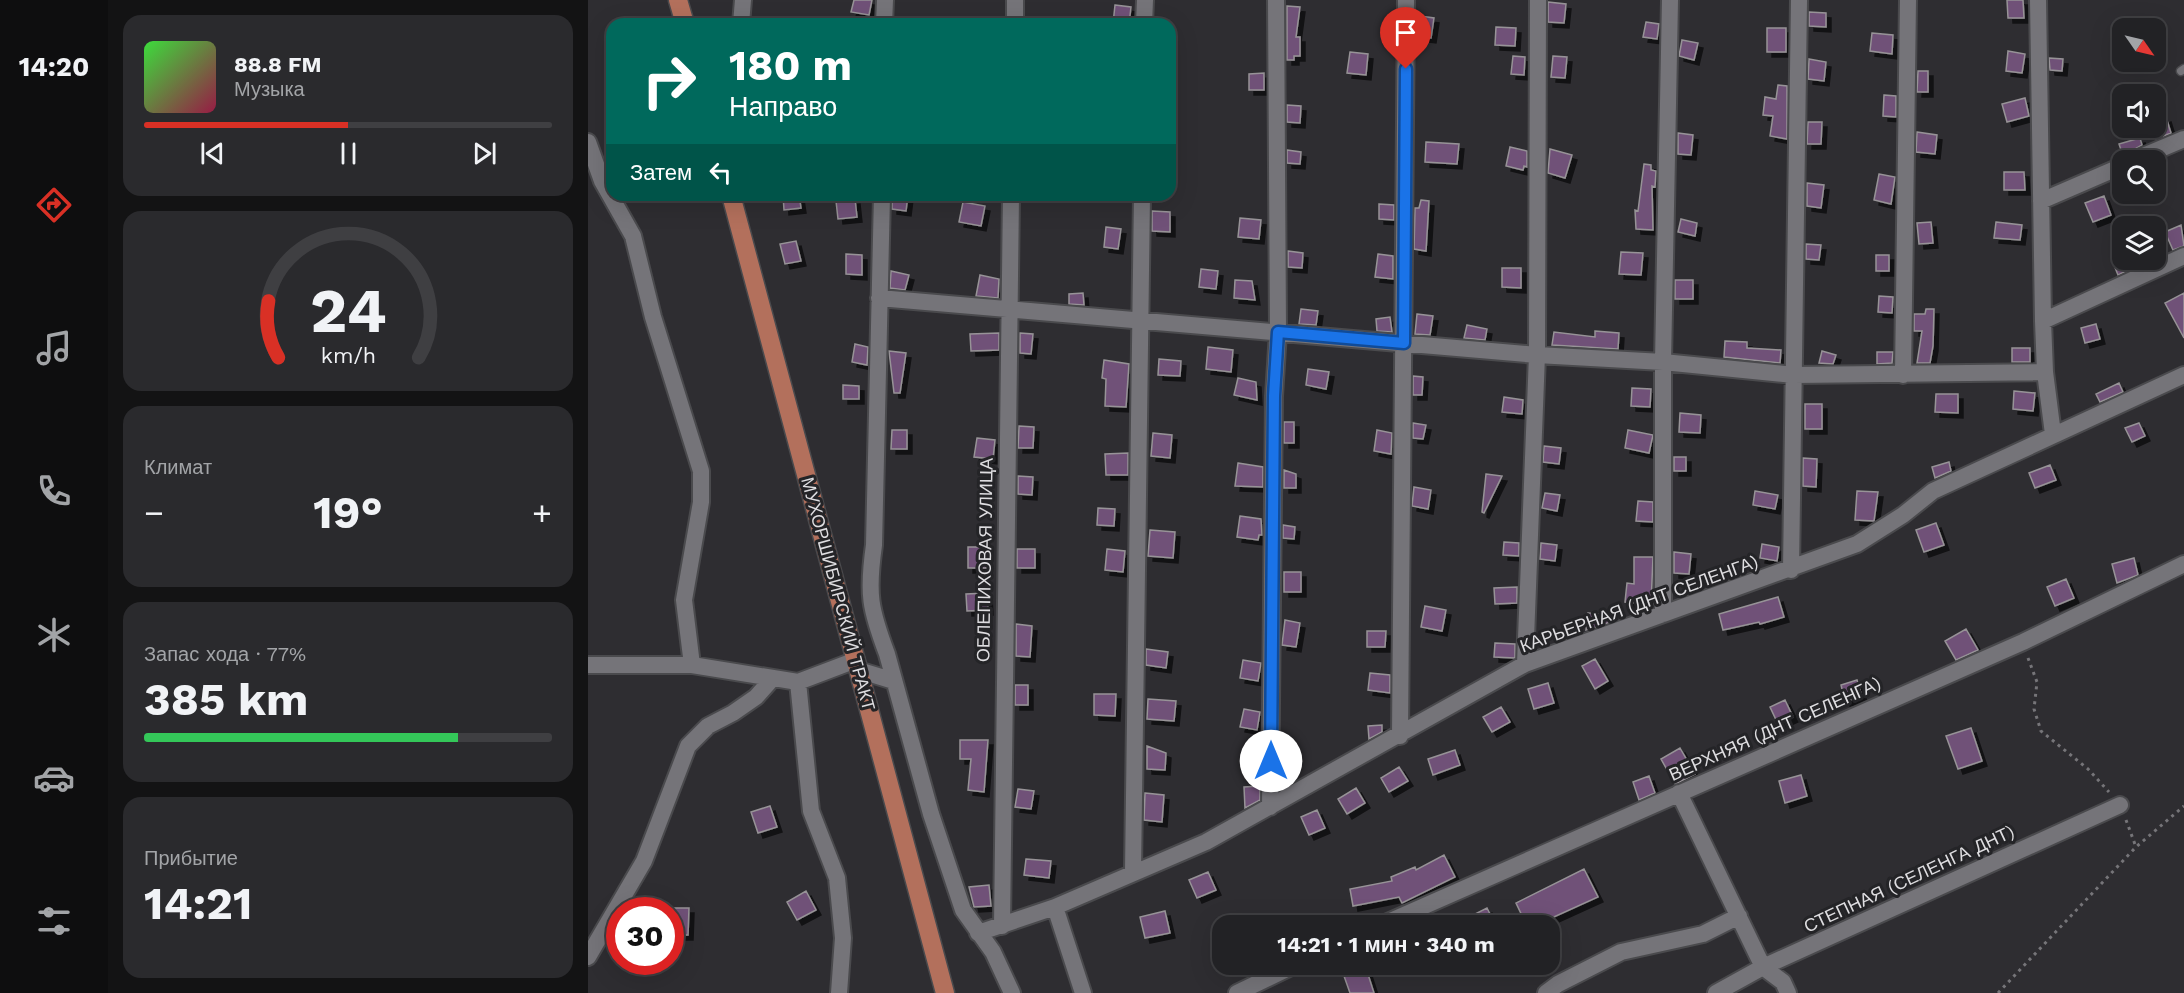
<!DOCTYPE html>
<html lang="ru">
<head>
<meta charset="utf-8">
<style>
  body { margin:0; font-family:"Work Sans",sans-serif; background:#2a2a2d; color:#f1f3f6; height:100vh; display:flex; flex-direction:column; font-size:22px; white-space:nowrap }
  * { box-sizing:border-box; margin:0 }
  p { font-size:20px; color:#a2a4a7 }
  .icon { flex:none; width:33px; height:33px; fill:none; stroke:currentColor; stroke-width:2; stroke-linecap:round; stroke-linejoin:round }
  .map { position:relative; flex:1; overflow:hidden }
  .drawer { display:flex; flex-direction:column; gap:15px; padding:15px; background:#131314; width:480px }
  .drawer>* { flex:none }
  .top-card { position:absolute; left:18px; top:18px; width:570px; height:183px; border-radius:18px; box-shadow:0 6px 24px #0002,0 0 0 2px #3f3f42; background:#00695c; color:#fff; overflow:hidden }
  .needle { width:39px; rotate:124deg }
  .fabs { position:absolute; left:1524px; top:18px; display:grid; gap:12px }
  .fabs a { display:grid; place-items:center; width:54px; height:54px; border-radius:12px; background:#222225; box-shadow:0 6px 24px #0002,0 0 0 2px #3f3f42; font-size:30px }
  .speed { position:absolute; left:18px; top:897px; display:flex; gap:12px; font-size:30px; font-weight:700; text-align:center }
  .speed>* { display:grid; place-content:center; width:78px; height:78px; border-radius:50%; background:#222225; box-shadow:0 6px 24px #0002,0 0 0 2px #3f3f42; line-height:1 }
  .speed .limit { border:9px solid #d22; background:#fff; color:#111 }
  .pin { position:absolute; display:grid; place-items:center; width:51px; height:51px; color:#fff; margin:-62px -26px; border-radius:50% 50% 50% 0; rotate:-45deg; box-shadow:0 0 6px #0007 }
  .pin .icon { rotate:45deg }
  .me { position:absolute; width:66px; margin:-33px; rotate:0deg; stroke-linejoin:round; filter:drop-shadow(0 0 4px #0008) }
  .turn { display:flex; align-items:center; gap:21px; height:126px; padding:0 24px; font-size:27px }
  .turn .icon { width:78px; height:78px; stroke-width:2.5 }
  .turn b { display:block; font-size:42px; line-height:51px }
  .then { display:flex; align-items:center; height:57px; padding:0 24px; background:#0003; gap:12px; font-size:22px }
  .big { font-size:45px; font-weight:700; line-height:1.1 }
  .drawer .tile { flex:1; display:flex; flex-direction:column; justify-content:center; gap:9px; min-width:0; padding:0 21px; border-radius:18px; background:#2a2a2d }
  .drawer .dial { align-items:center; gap:0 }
  .dial svg { height:156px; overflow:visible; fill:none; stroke:#3f3f42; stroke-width:7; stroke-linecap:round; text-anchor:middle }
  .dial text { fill:#f1f3f6; stroke:none }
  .song { display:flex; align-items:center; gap:18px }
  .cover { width:72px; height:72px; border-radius:9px; background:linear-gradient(135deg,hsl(120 70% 55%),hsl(340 70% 35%)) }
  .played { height:6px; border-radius:3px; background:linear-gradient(90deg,#d93025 50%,#3f3f42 50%) }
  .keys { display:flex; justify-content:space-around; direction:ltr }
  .heat { display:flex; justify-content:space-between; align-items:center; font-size:33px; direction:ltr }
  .charge { height:9px; border-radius:4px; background:linear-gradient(90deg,#34c759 77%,#3f3f42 0) }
  .trip { position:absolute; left:624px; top:915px; width:348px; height:60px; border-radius:18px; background:#222225; box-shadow:0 6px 24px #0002,0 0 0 2px #3f3f42; font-weight:700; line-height:60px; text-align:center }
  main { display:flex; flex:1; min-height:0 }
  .tab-bar { display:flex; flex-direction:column; width:108px; justify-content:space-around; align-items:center; background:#0e0e0f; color:#a2a4a7 }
  .tab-bar .icon { width:42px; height:42px }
  .tab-bar .active { color:#d93025 }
  .tab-bar b { font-size:27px; color:#f1f3f6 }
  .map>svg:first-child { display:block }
  .building { fill:#705178; stroke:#979397; stroke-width:1.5; filter:url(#shadow) }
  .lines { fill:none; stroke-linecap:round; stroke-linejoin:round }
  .service-casing { stroke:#4a4a4d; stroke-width:11 }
  .minor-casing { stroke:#4a4a4d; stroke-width:20 }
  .primary-casing { stroke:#4a4a4d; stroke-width:21 }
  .path { stroke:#767579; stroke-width:3; stroke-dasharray:3 4.5; stroke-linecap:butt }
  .service { stroke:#757479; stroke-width:8 }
  .minor { stroke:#757479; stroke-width:16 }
  .primary { stroke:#b3705c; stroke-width:18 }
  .route-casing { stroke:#114b97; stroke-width:15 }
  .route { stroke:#1a73e8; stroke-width:10 }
  .labels { text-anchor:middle; stroke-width:6; stroke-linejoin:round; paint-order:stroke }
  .street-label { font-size:18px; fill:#dedde0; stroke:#242427 }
</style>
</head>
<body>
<main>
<nav class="tab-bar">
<b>14:20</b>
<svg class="icon active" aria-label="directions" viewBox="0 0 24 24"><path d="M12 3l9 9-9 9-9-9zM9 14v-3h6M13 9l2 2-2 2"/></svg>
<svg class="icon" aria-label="music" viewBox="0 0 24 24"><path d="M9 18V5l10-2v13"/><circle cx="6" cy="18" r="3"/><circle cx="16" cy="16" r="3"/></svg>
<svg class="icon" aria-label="phone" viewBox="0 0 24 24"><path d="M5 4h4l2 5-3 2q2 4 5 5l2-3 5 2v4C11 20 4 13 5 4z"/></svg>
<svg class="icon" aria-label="climate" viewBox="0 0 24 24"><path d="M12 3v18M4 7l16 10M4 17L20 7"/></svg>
<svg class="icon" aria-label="car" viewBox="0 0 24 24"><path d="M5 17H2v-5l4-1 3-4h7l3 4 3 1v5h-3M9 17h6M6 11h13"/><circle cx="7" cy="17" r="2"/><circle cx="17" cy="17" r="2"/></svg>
<svg class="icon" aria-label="filters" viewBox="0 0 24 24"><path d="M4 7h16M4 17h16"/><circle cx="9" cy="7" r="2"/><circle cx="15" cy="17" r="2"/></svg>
</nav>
<section class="drawer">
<div class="tile">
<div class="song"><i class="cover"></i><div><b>88.8 FM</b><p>Музыка</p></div></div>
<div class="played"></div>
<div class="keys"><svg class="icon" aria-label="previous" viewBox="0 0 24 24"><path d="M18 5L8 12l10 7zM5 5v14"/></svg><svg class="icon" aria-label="pause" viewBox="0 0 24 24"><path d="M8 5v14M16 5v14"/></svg><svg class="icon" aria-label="next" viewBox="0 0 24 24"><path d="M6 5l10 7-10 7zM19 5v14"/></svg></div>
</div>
<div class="tile dial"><svg viewBox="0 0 100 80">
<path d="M14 69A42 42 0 1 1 86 69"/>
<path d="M14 69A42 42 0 0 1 9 40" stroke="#d93025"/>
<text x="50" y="56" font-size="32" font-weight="700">24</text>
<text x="50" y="72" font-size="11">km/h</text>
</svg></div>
<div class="tile"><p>Климат</p>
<div class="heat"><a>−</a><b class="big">19°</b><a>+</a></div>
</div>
<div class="tile"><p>Запас хода · 77%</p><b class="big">385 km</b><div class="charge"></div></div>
<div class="tile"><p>Прибытие</p><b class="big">14:21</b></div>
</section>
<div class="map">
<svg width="1596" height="993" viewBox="0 0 1596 993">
  <defs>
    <filter id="shadow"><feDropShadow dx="5" dy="5" stdDeviation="0" flood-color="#0009"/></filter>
  </defs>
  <rect width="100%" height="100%" fill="#2e2d31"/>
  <!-- building -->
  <path class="building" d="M266 0H284L281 15 263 12Z
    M1419 0H1435L1436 18H1420Z
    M960 2 978 4 976 23 960 22Z
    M527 5 543 7 541 24H525Z
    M699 6 712 7 708 37H712V56H706V60H699Z
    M1221 12 1238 13V27L1221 26Z
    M832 16 846 18 843 38 829 36Z
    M1058 22 1071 24 1069 39 1055 37Z
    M908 27 928 28 927 46 907 45Z
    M1179 28H1198V52H1179Z
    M1284 33 1305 35 1304 54 1282 51Z
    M1094 40 1110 43 1106 60 1091 56Z
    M1420 51 1437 54 1434 73 1418 71Z
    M762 52 780 54 778 75 759 73Z
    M925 56 937 57 936 75 923 74Z
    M965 56 979 57 977 78 963 77Z
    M1461 58 1475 59 1474 71 1462 70Z
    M1221 59 1238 62 1236 81 1220 79Z
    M1330 71H1340V92H1329Z
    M676 73V90H661V74Z
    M1190 85 1199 86V139L1182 136 1185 116 1175 115 1177 97 1188 99Z
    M1296 95 1308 96V117L1295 116Z
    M1437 98 1441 116 1419 122 1414 104Z
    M699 105 713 106 712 123 699 122Z
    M1578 117 1583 133 1568 139V121Z
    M1220 122H1234L1233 144H1219Z
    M1329 132 1349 135 1347 154 1328 152Z
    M1090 133 1105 135 1103 155 1090 154Z
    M1552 138 1554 145 1535 156 1531 144Z
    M838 142 871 144 869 164 837 162Z
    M922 147 939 151V167L936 166 935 170 918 166Z
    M962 149 984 155 977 178 960 173Z
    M699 150 713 152 712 164 699 163Z
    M1056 164 1063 165V170L1068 171 1067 187 1064 186 1065 230 1048 229 1047 210 1050 211Z
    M1416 172H1436L1437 190H1416Z
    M1291 174 1307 177 1303 204 1286 200Z
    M1219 183 1236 185 1233 208 1219 206Z
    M195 195H211L213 208 196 210Z
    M304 195H320L318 211 304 209Z
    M1516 196 1523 215 1505 222 1497 203Z
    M267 199 269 217 250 219 248 201Z
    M833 200 841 201 838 251 826 249 827 208H831Z
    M375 202 397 206 393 226 371 222Z
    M791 204 806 205V220L791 219Z
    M564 211 582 212V232L564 231Z
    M652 218 673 220 671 239 650 237Z
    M1093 219 1109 223 1107 236 1090 232Z
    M1343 222 1345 243 1331 244 1329 223Z
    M1408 222 1434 225 1432 240 1406 238Z
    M1593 225 1596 246 1585 250 1577 232Z
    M518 227 533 229 530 249 516 247Z
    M208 241 213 261 197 264 192 244Z
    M1218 244 1233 245 1231 260 1218 259Z
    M700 251 715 253 714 268 700 267Z
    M1033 252 1055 253 1053 275 1031 274Z
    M258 254 274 255V275L258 274Z
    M790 254 805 256V279L787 277Z
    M1288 255H1301V271H1288Z
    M1524 260H1544L1547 267 1530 275Z
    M914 268H933V288L914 287Z
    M613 269 630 271 628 289 611 287Z
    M303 271 321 275 317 290 302 288Z
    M392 275 411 279 410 298 388 296Z
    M647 280 664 281 667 300 646 298Z
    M1087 280H1105V299H1087Z
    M495 293 496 305 481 304V294Z
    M1596 293V338L1577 303Z
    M1291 296 1305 297 1304 313 1290 312Z
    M713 309 730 311 728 325 711 324Z
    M1338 309H1346L1345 346 1342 363H1329L1334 331H1326V314H1337Z
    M829 314 845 316 842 335 827 334Z
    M802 317 804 332 789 331 788 319Z
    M1508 324 1512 339 1497 343 1493 328Z
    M879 325 899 329 897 340 876 338Z
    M1007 331 1031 333 1030 349 964 345 966 332 1007 337Z
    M411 333V350L383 351 382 334Z
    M432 333 445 334 443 354 432 353Z
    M1137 341 1159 342V348L1193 350 1192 363 1136 357Z
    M267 344 280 347 279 365 264 362Z
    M620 347 645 350 643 372 618 369Z
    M1424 348H1442V362H1424Z
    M301 351 318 353 312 393H306Z
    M1234 351 1248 355 1245 364 1231 363Z
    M1289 352H1305L1304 363 1289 364Z
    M571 359 593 361 592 376 570 375Z
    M516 360 541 364 538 407 517 406 518 379 514 378Z
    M720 369 741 372 738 389 718 385Z
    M825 376 835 377 834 395H825Z
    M650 378 668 382 669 400 646 395Z
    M1531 383 1535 392 1512 402 1508 394Z
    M255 385 271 386V399H255Z
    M1044 388 1063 389 1062 407 1043 406Z
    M1426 391 1447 393 1445 411 1425 409Z
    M1348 394H1370V413L1347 412Z
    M916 397 935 400 934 414 914 412Z
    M1217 404H1234V429H1217Z
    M1092 413 1113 415 1112 433 1091 432Z
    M696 422H706V443H696Z
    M825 423 838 425 835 439 825 438Z
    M1551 423 1557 436 1544 442 1537 428Z
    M431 426 446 427 445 448H430Z
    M304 430H319V449H303Z
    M789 430 804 433 803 454 786 451Z
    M1040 430 1065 435 1061 453 1037 448Z
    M565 433 584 435 582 458 563 456Z
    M389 438 407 440 405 459 386 457Z
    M956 446 973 448 971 464 955 462Z
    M540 453V475H518L517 454Z
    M1086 457H1098V471H1086Z
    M1215 458 1229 459 1228 487 1215 486Z
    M1361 462 1363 471 1347 478 1344 467Z
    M650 463 675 467V487L647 486Z
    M1462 465 1468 480 1447 488 1441 473Z
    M696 470 708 474V488H696Z
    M898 474 914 476 896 513 894 512Z
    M430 476 445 477 444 495 430 494Z
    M826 487 843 490 840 509 824 506Z
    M1167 491 1190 495 1187 509 1165 505Z
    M1269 491 1290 492 1286 521 1267 520Z
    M957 493 972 495 969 511 954 508Z
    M1050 501 1065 502V522L1048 521Z
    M510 508 527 509 526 526 509 525Z
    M652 516 673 519 674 535H671L670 540 649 537Z
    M1348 523 1356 545 1336 552 1328 530Z
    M695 525 707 527 706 539 695 538Z
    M562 530 587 532 585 558 560 556Z
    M916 542 931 543V556L915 555Z
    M953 543 969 545 967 561 952 559Z
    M1174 544 1191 547 1189 561 1172 558Z
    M380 547H399L398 568H380Z
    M429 549H447V568H429Z
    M519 549 537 551 535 572 517 570Z
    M1086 552 1103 554 1101 574 1086 573Z
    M1046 557H1065L1063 604 1037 602 1039 583 1046 584Z
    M1546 558 1550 575 1529 583 1524 564Z
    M696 572H713V592H696Z
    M1478 579 1486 598 1467 606 1459 587Z
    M929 587V603L907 604 906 588Z
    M399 593 400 610 379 611 378 594Z
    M1190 597 1196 617 1172 624 1171 622 1135 630 1131 614Z
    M837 606 858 610 854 631 833 627Z
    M1000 613 1021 615 1020 623 998 630Z
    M697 620 712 623 708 647 694 645Z
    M428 624 444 626 442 657 428 656Z
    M1378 629 1390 650 1368 660 1357 641Z
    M779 631H798L797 647H779Z
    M907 643 927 644V658L906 657Z
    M558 649 580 652 578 668 558 665Z
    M1007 659 1020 681 1007 689 994 666Z
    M655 660 673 663 670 681 652 678Z
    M782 673 802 675V693L780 690Z
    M1269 680 1274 697 1257 701 1253 685Z
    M960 683 966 703 946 709 940 689Z
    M427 685H440V705H427Z
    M506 694H528L527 716 506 715Z
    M560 699 588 701 586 721 559 719Z
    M1197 700 1205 717 1190 724 1182 707Z
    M913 707 922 722 904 732 895 717Z
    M656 709 672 712 669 730 652 727Z
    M794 725V732L781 739 780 726Z
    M1383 728 1394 761 1370 769 1358 736Z
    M372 740H400L396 792 380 790 383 759H372Z
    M559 746 578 753 577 770 559 769Z
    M1092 748 1107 774 1087 784 1073 759Z
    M867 750 872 765 845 775 840 759Z
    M811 767 820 781 801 792 793 778Z
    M1213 775 1219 796 1197 803 1191 781Z
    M1061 776 1067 793 1051 800 1045 782Z
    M672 786V800L657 808 656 787Z
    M768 788 777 803 759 814 750 799Z
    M430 789 446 791 443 809 427 807Z
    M557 793 576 795 574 822 556 820Z
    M182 806 189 827 170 833 163 812Z
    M729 810 737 828 721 835 713 817Z
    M856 855 867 877 814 903 811 897 765 906 762 889 804 881 803 877 827 867 828 870Z
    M438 859 463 861 461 878 436 875Z
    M996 869 1010 897 946 926H939L928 903Z
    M620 872 628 890 609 898 601 880Z
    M401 885 403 906 386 907 381 887Z
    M218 891 228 910 209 920 199 902Z
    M82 908H101L100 935H82Z
    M899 908 908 926H888L883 916Z
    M577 911 582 933 557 938 552 917Z
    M778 968 786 993H762L756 976Z"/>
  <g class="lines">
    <defs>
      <path id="service" d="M1593 71 1596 69"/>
      <path id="minor" d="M1450 0 1455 321 1457 372 1465 434
        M153 24 155 0
        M296 24 297 0
        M427 24V0
        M556 24 557 0
        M0 142 14 181 45 236 65 317 113 471V502L96 600 104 665
        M1546 160 1596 139
        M294 195 286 545C279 594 282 609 299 654L343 814 375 910 405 952 424 993
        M1453 201 1534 166
        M291 298 949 355 1075 362 1206 375 1457 372
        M1455 321 1596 256
        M1315 375 1320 0
        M1203 570 1211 0
        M1075 614V362L1082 0
        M937 664 949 355 950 0
        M0 665H104L210 682 268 660
        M270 670 306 681
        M210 682 223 811 249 878 255 938 251 993
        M812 736 818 0
        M1091 793 1175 967 1195 982 1200 993
        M682 807 686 396 690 332 688 0
        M545 872 554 195
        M467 907 495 993
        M414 926 423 195
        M791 926 1435 642 1596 564
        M390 933 467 907 618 842 937 664 1269 544 1315 515 1345 491 1596 375
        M0 957 56 861 100 746 120 726 145 713 168 697 185 678
        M649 993 709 964
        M958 993 970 984 1033 952 1115 934 1151 916
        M1128 993 1175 967 1532 805"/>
      <path id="primary" d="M90 0 97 24
        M143 195 357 993"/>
    </defs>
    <!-- service casing -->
    <use href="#service" class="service-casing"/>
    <!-- minor casing -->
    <use href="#minor" class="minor-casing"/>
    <!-- primary casing -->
    <use href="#primary" class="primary-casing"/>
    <!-- path -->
    <path class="path" d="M1440 658 1449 682 1446 709 1453 731 1500 769 1521 792
      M1538 820 1548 847
      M1410 993 1548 847 1596 806"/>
    <!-- service -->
    <use href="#service" class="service"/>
    <!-- minor -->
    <use href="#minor" class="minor"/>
    <!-- primary -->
    <use href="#primary" class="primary"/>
  </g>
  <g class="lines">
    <defs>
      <path id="route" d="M683 761 686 396 690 332 816 343 818 69"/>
    </defs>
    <!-- route casing -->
    <use href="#route" class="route-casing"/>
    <!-- route -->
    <use href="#route" class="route"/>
  </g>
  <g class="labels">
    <!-- street labels -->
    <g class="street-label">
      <text transform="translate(397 560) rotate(-89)" y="6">ОБЛЕПИХОВАЯ УЛИЦА</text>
      <text transform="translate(250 594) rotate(75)" y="6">МУХОРШИБИРСКИЙ ТРАКТ</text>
      <text transform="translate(1051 604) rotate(-20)" y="6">КАРЬЕРНАЯ (ДНТ СЕЛЕНГА)</text>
      <text transform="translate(1187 729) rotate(-24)" y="6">ВЕРХНЯЯ (ДНТ СЕЛЕНГА)</text>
      <text transform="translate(1321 879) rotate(-25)" y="6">СТЕПНАЯ (СЕЛЕНГА ДНТ)</text>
    </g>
  </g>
</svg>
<div class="fabs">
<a><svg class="needle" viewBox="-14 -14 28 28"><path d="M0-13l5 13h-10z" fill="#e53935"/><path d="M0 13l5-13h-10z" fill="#a2a4a7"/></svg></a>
<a><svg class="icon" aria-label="sound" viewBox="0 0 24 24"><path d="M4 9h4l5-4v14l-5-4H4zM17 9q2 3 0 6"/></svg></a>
<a><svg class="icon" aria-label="search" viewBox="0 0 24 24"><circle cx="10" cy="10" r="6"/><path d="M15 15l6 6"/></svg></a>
<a><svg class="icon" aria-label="layers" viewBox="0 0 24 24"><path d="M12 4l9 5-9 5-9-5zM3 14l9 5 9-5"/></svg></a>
</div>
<div class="speed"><div class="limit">30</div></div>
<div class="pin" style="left:818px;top:69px;background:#d93025"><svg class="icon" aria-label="arrive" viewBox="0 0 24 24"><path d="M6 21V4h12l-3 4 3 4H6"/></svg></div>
<svg class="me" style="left:683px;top:761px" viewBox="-20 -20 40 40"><circle r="19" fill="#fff"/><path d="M0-13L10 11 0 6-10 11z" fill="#1a73e8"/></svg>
<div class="trip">14:21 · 1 мин · 340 m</div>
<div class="top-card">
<div class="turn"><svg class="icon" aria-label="right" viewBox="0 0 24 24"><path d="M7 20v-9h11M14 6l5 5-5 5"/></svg><div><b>180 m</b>Направо</div></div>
<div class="then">Затем<svg class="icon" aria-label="left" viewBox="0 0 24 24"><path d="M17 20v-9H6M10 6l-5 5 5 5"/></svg></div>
</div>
</div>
</main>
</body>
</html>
